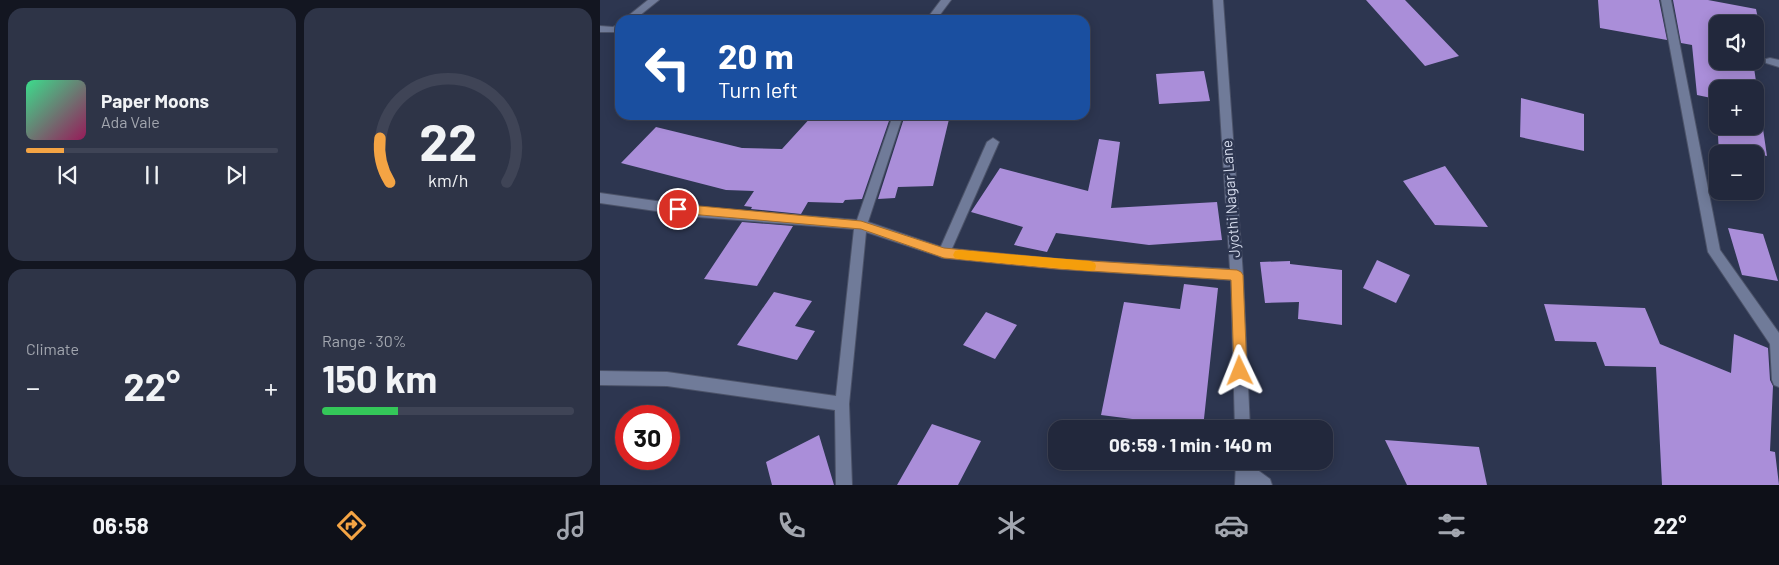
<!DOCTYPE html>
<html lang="en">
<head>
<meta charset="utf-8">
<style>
  body { margin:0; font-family:Barlow,sans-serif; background:#2e3447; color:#f1f3f6; height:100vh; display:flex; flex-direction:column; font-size:19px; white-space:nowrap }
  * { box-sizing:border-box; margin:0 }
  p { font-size:16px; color:#a2a6af }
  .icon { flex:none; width:28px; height:28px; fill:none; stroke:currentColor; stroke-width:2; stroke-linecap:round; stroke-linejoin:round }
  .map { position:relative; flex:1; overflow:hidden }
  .drawer { display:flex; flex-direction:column; gap:8px; padding:8px; background:#131621; width:600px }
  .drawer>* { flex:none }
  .top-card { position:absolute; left:15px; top:15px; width:475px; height:105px; border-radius:15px; box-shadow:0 2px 12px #0003,0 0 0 1px #3f4456; background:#1a4fa0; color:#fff; overflow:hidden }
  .buttons { position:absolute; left:1109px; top:15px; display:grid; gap:10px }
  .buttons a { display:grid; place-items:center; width:55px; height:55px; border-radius:10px; background:#22283c; box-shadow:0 2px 12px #0003,0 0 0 1px #3f4456; font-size:25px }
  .speed { position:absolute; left:15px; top:405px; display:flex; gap:10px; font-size:25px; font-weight:700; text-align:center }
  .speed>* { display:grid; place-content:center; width:65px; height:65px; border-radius:50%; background:#22283c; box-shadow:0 2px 12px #0003,0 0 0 1px #3f4456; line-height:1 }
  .speed .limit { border:8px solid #d22; background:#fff; color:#111 }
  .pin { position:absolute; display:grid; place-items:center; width:42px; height:42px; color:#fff; margin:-21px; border:2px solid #fff; border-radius:50%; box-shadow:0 1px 5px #0007 }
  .me { position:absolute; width:55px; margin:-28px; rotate:358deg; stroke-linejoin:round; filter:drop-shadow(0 0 4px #0008) }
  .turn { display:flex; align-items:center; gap:18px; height:105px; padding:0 20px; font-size:22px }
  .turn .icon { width:65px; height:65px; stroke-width:2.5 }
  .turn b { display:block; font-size:35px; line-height:42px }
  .big { font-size:38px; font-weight:700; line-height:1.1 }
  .drawer .widget { flex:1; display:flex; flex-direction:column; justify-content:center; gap:8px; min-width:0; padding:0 18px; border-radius:15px; background:#2e3447 }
  .drawer .dial { align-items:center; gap:0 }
  .dial svg { height:130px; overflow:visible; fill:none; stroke:#3f4456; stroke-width:7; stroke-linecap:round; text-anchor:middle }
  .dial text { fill:#f1f3f6; stroke:none }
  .song { display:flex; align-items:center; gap:15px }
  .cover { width:60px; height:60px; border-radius:8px; background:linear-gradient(135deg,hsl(150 70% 55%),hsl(330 70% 35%)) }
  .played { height:5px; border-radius:2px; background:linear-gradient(90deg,#f4a444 15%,#3f4456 15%) }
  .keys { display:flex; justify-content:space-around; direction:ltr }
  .heat { display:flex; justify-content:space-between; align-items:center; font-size:28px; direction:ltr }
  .charge { height:8px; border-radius:4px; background:linear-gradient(90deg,#34c759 30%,#3f4456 0) }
  .drawer .tiles { flex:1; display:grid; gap:8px; grid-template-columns:repeat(2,1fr) }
  .trip { position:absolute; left:448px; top:420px; width:285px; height:50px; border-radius:15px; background:#22283c; box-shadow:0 2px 12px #0003,0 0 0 1px #3f4456; font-weight:700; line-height:50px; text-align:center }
  .menu { display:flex; height:80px; justify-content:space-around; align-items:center; background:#0e1018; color:#a2a6af }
  .menu .icon { width:35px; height:35px }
  .menu .current { color:#f4a444 }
  .menu b { font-size:22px; color:#f1f3f6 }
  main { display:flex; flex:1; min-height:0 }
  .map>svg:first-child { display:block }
  .building { fill:#aa8ed9; fill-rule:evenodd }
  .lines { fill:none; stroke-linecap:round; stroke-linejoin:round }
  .lane-casing { stroke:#4c5369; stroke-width:2 }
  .street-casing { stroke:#4c5369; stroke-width:2 }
  .lane { fill:#707b99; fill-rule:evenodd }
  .street { fill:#707b99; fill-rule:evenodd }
  .route { fill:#f4a444; stroke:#9f6b2c }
  .slow { fill:#f59e0b }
  .labels { text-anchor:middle; stroke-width:5; stroke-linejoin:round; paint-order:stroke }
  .street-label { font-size:15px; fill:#d8deef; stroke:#2d3650 }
</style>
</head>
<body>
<main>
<section class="drawer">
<div class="tiles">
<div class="widget">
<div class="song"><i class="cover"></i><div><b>Paper Moons</b><p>Ada Vale</p></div></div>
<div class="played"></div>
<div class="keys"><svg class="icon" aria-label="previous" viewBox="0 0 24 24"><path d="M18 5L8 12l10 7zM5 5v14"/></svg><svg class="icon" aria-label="pause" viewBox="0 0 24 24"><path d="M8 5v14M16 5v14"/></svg><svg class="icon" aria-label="next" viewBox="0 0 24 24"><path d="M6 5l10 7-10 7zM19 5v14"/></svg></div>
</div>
<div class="widget dial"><svg viewBox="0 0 100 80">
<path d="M14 69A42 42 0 1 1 86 69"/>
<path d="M14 69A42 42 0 0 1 8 42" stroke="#f4a444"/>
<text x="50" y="56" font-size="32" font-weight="700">22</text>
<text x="50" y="72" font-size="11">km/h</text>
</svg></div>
<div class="widget"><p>Climate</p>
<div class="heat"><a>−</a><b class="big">22°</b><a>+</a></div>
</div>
<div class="widget"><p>Range · 30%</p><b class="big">150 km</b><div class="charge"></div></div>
</div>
</section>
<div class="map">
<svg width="1179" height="485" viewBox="0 0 1179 485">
  <rect width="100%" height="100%" fill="#2d3650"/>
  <!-- building -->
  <path class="building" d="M766 0H805L859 56 825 66Z
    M998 0H1059L1067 40 1000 28Z
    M1073 0H1108L1156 9 1165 53 1155 51V24H1118V61H1153L1167 156 1159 154H1119L1116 99 1097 95 1092 45 1081 43ZM1118 89H1155V126H1118Z
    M604 71 610 101 559 104 556 74Z
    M921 98 984 114V151L920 137Z
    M213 115H291L262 199 245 200 243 203 208 202 201 214 151 209 152 207 144 206 154 191 126 190 21 163 56 127 142 148 182 149Z
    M305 115H350L333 186 298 187 295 198 278 199Z
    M499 139 520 142 511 208 617 202 622 240 549 245 456 233 447 252 414 245 423 227 371 212 400 168 488 191Z
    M845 166 888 227 835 225 803 181Z
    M142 222 193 226 157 286 104 279Z
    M1128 228 1163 234 1178 281 1142 275Z
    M777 260 810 275 796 303 763 288Z
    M690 261V264L742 270V325L698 319 699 302 665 303 660 262Z
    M584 284 618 288 603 428 501 415 524 302 580 309Z
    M174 292 212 301 195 326 215 331 197 360 137 345Z
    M944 304 1045 308 1060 344 1131 373 1134 334 1168 348 1170 380 1173 386 1170 451 1175 452 1179 485H1062L1056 367 1005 366 996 342 955 341Z
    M386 312 417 325 395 359 363 345Z
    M332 424 381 441 358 485H297Z
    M219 435 234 485H172L166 462Z
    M785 440 879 447 887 485H807Z"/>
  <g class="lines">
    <defs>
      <path id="lane" d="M393 138 399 142 350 253 348 257 344 258 340 257 338 253 387 142Z"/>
      <path id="street" d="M48 0H59L34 20H23Z
        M341 0H351L336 20H326Z
        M613 0H623L643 275 650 429H635L631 280 458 269 344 258 266 232 249 404 252 485H236L235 410 67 386 0 385V371L67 372 236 396 254 229 98 217 0 203V193L98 207 257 220 293 115H303L268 222 344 248 458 259 630 269Z
        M1061 0H1071L1120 250 1179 333V387L1174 385 1172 380 1170 344 1108 252Z
        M20 23 18 32H0V26L13 27Z
        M1170 58 1179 60V67L1166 63V59Z
        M636 461H652V466L670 479 672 485H635Z"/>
    </defs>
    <!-- lane casing -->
    <use href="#lane" class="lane-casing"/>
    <!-- street casing -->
    <use href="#street" class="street-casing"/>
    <!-- lane -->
    <use href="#lane" class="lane"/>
    <!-- street -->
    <use href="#street" class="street"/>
  </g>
  <!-- route -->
  <path class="route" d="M78 204 261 221 344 248 458 259 637 270 641 272 643 275 647 371 645 375 640 377 636 375 634 371 631 280 458 269 344 258 261 229 78 213 73 209Z"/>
  <!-- slow -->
  <path class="slow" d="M359 250 490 261 495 263 496 266 495 270 490 271 359 259 355 258 353 255 355 251Z"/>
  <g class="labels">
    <!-- street labels -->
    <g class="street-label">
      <text transform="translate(631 199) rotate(-94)" y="5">Jyothi Nagar Lane</text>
    </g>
  </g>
</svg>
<div class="buttons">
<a><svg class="icon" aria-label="sound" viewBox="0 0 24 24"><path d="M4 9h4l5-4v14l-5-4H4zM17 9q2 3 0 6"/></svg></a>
<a>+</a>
<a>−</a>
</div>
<div class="speed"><div class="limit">30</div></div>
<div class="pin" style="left:78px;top:209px;background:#d93025"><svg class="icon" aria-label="arrive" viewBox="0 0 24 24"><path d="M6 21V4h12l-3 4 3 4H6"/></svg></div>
<svg class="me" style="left:640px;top:371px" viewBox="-20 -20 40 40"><path d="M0-17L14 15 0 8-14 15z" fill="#f4a444" stroke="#fff" stroke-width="4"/></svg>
<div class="trip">06:59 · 1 min · 140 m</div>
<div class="top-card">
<div class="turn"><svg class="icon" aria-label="left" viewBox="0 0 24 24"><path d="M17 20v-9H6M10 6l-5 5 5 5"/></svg><div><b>20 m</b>Turn left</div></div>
</div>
</div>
</main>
<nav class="menu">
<b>06:58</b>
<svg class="icon current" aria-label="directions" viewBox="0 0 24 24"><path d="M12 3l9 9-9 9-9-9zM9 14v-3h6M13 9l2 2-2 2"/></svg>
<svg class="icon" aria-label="music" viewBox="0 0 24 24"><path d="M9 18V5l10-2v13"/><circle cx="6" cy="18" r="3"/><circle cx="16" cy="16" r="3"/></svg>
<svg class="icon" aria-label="phone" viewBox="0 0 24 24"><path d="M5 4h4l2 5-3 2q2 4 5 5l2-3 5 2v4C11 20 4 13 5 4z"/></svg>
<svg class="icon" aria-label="climate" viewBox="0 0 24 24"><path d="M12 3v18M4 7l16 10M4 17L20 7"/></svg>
<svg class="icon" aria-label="car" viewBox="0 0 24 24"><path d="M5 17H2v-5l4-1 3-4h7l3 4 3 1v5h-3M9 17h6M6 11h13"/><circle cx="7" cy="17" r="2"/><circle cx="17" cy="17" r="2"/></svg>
<svg class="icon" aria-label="filters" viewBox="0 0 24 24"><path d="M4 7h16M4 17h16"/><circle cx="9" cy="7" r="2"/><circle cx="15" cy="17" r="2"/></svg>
<b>22°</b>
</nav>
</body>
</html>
